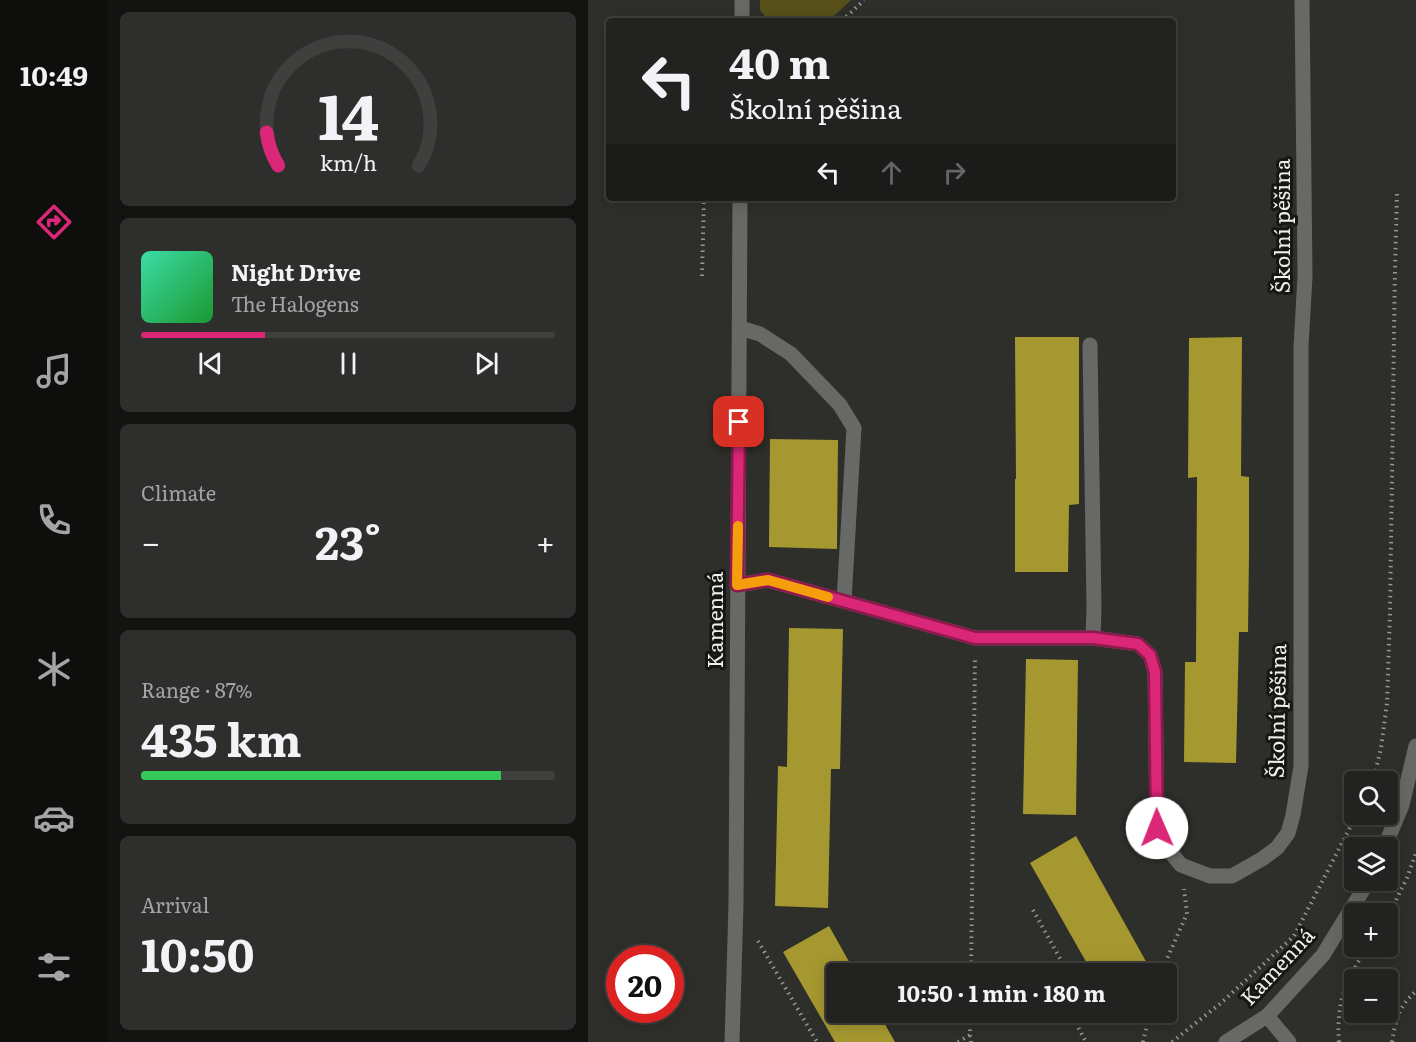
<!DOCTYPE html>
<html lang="en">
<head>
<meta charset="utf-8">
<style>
  body { margin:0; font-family:Literata,serif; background:#2e2f2d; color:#f1f3f6; height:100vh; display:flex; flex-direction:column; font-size:22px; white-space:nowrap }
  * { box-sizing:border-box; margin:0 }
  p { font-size:20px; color:#a2a4a5 }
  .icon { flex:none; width:33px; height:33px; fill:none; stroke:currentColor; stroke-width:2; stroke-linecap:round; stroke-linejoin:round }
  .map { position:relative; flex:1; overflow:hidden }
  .sheet { display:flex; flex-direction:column; gap:12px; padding:12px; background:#131312; width:480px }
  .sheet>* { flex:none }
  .top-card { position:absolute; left:18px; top:18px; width:570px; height:183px; border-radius:6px; box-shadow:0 3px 15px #0003,0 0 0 2px #3f3f3e; background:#222220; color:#f1f3f6; overflow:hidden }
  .tools { position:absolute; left:756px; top:771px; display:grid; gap:12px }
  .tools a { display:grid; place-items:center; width:54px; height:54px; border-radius:6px; background:#222220; box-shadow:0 3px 15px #0003,0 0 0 2px #3f3f3e; font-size:30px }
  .speed { position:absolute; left:18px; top:945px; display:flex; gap:12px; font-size:30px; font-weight:700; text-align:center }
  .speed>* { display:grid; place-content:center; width:78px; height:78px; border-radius:50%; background:#222220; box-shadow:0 3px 15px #0003,0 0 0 2px #3f3f3e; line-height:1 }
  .speed .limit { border:9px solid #d22; background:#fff; color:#111 }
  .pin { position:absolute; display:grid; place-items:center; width:51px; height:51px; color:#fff; margin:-26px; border-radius:12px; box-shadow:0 3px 9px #0006 }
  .me { position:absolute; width:66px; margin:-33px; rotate:359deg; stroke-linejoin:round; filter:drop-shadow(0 0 4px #0008) }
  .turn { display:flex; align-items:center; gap:21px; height:126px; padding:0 24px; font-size:27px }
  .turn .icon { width:78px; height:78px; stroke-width:2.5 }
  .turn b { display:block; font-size:42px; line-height:51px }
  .lanes { display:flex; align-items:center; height:57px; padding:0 24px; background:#0003; justify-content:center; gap:30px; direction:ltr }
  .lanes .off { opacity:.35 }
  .big { font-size:45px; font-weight:700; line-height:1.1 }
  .sheet .card { flex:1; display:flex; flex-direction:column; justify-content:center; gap:9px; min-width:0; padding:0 21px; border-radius:9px; background:#2e2f2d }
  .sheet .dial { align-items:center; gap:0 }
  .dial svg { height:156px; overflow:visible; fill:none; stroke:#3f3f3e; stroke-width:7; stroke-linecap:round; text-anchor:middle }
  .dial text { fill:#f1f3f6; stroke:none }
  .song { display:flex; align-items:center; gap:18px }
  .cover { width:72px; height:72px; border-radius:9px; background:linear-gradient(135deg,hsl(160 70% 55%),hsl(130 70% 35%)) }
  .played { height:6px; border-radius:3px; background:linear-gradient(90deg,#db2777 30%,#3f3f3e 30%) }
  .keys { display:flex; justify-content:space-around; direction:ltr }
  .heat { display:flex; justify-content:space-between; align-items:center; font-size:33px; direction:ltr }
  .charge { height:9px; border-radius:4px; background:linear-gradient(90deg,#34c759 87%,#3f3f3e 0) }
  .trip { position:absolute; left:238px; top:963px; width:351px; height:60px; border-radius:6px; background:#222220; box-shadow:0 3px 15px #0003,0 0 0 2px #3f3f3e; font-weight:700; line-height:60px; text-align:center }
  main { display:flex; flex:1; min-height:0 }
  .tabs { display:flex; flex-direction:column; width:108px; justify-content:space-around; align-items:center; background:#0e0e0d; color:#a2a4a5 }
  .tabs .icon { width:42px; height:42px }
  .tabs .selected { color:#db2777 }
  .tabs b { font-size:27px; color:#f1f3f6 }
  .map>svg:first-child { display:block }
  .green { fill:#57501a }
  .building { fill:#a69830 }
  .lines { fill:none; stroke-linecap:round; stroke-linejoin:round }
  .path { stroke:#979793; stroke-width:4; stroke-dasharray:1.5 4.5; stroke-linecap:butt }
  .minor { stroke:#686866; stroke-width:15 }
  .route-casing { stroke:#8e194d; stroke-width:15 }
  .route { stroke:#db2777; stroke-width:10 }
  .slow { stroke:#f59e0b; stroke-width:10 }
  .labels { text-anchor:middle; stroke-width:6; stroke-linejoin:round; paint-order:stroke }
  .street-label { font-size:21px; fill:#efefec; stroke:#161614 }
</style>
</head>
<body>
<main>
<nav class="tabs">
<b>10:49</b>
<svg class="icon selected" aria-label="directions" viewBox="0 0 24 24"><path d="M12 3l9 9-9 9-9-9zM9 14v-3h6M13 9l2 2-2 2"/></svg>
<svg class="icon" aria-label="music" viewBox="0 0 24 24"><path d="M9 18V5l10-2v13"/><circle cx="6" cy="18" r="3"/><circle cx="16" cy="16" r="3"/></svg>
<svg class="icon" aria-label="phone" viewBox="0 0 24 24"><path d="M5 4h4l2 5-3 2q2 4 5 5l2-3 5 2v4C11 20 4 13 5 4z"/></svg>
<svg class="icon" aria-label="climate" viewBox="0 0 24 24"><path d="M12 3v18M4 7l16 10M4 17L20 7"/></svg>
<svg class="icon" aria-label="car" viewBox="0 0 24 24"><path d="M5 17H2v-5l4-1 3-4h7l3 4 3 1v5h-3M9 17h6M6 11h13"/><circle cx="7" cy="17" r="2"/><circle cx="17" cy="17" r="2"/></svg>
<svg class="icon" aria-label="filters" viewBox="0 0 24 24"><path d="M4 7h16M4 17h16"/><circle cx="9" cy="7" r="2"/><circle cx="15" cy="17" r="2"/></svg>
</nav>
<section class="sheet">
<div class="card dial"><svg viewBox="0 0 100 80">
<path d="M14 69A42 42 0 1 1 86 69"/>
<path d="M14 69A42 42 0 0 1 8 52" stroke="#db2777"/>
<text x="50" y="56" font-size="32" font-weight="700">14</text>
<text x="50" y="72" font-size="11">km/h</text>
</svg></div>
<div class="card">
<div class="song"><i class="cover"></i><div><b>Night Drive</b><p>The Halogens</p></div></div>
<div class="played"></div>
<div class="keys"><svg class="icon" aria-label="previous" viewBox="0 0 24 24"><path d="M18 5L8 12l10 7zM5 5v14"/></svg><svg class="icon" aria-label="pause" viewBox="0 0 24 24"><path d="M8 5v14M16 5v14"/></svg><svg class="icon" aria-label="next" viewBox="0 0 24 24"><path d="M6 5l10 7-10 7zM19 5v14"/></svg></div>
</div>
<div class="card"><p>Climate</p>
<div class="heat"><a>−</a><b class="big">23°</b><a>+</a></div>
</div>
<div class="card"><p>Range · 87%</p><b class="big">435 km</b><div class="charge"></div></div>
<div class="card"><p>Arrival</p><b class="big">10:50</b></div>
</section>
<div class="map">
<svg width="828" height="1042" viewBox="0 0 828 1042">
  <rect width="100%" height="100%" fill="#2e2e2a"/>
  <!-- green -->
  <path class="green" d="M172 0H263L247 15 238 21H181L172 10Z"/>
  <!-- building -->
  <path class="building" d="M427 337H491V504L481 505 480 572H427V479H428Z
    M654 337 653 476 661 477V554L660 632H651L648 763 596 762 597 662H608L609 477 600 478 601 338Z
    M182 439 250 440 249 549 181 547Z
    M201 628 255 629 252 769H243L240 908 187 906 190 766 199 767Z
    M438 659 490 660 488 815 435 814Z
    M488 836 565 974H505L442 863Z
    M241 926 268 974H249V1012H290L307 1042H247L195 952Z"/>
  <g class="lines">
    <!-- path -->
    <path class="path" d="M254 21 276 0
      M114 276 116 198
      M785 782 793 748 799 703 802 613 807 268 809 194
      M445 910 479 971 476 974
      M800 916 819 878 828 853
      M170 941 229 1042
      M383 974 387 659
      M572 974 599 914 596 889
      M482 1012 498 1042
      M382 1035 383 1042
      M370 1042 382 1035V1012
      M555 1042 562 1012
      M584 1042 633 1003 706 936 769 814
      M751 1042C748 1000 758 981 780 946
      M804 1042C808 1018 810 1008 828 991"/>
    <!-- minor -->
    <path class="minor" d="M154 21V0
      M152 328 172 334 203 354 252 405 266 428 256 601
      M502 345 506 608 505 638
      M149 585 180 580 387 638H505L550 644 562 655 567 672 569 828 579 848 593 865 622 876H644L674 859 689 848 700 833 705 815 713 766V347L717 276 714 0
      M796 848 814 805 828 746
      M679 1016 701 1042
      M144 1042 148 904 152 198
      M638 1042 679 1016 735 955 781 880"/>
  </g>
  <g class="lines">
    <defs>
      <path id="route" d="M151 422 149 585 180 580 387 638H505L550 644 562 655 567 672 569 828"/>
    </defs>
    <!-- route casing -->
    <use href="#route" class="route-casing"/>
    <!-- route -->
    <use href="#route" class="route"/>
    <!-- slow -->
    <path class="slow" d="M150 526 149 585 180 580 240 597"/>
  </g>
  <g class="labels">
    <!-- street labels -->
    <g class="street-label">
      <text transform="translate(695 226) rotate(-90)" y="7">Školní pěšina</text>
      <text transform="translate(128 620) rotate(-90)" y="7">Kamenná</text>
      <text transform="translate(690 711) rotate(-89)" y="7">Školní pěšina</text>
      <text transform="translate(690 967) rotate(-47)" y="7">Kamenná</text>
    </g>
  </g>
</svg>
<div class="tools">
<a><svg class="icon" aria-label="search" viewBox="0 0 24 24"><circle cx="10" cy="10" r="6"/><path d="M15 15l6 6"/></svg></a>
<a><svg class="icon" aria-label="layers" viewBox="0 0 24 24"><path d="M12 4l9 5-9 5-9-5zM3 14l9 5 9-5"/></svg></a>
<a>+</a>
<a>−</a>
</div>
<div class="speed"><div class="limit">20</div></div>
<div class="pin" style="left:151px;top:422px;background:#d93025"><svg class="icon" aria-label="arrive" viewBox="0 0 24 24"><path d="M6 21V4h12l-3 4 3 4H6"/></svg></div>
<svg class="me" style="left:569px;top:828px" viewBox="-20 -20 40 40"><circle r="19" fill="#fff"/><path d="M0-13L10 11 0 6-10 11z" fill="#db2777"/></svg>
<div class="trip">10:50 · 1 min · 180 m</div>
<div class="top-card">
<div class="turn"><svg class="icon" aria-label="left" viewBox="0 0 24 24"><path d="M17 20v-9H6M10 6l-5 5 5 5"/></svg><div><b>40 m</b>Školní pěšina</div></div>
<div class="lanes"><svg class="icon" aria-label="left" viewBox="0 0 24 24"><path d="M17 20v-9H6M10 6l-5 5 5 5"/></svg><svg class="icon off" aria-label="ahead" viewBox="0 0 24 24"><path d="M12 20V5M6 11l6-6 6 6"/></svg><svg class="icon off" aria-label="right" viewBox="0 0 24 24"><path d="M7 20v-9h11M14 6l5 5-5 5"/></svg></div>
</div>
</div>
</main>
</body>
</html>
